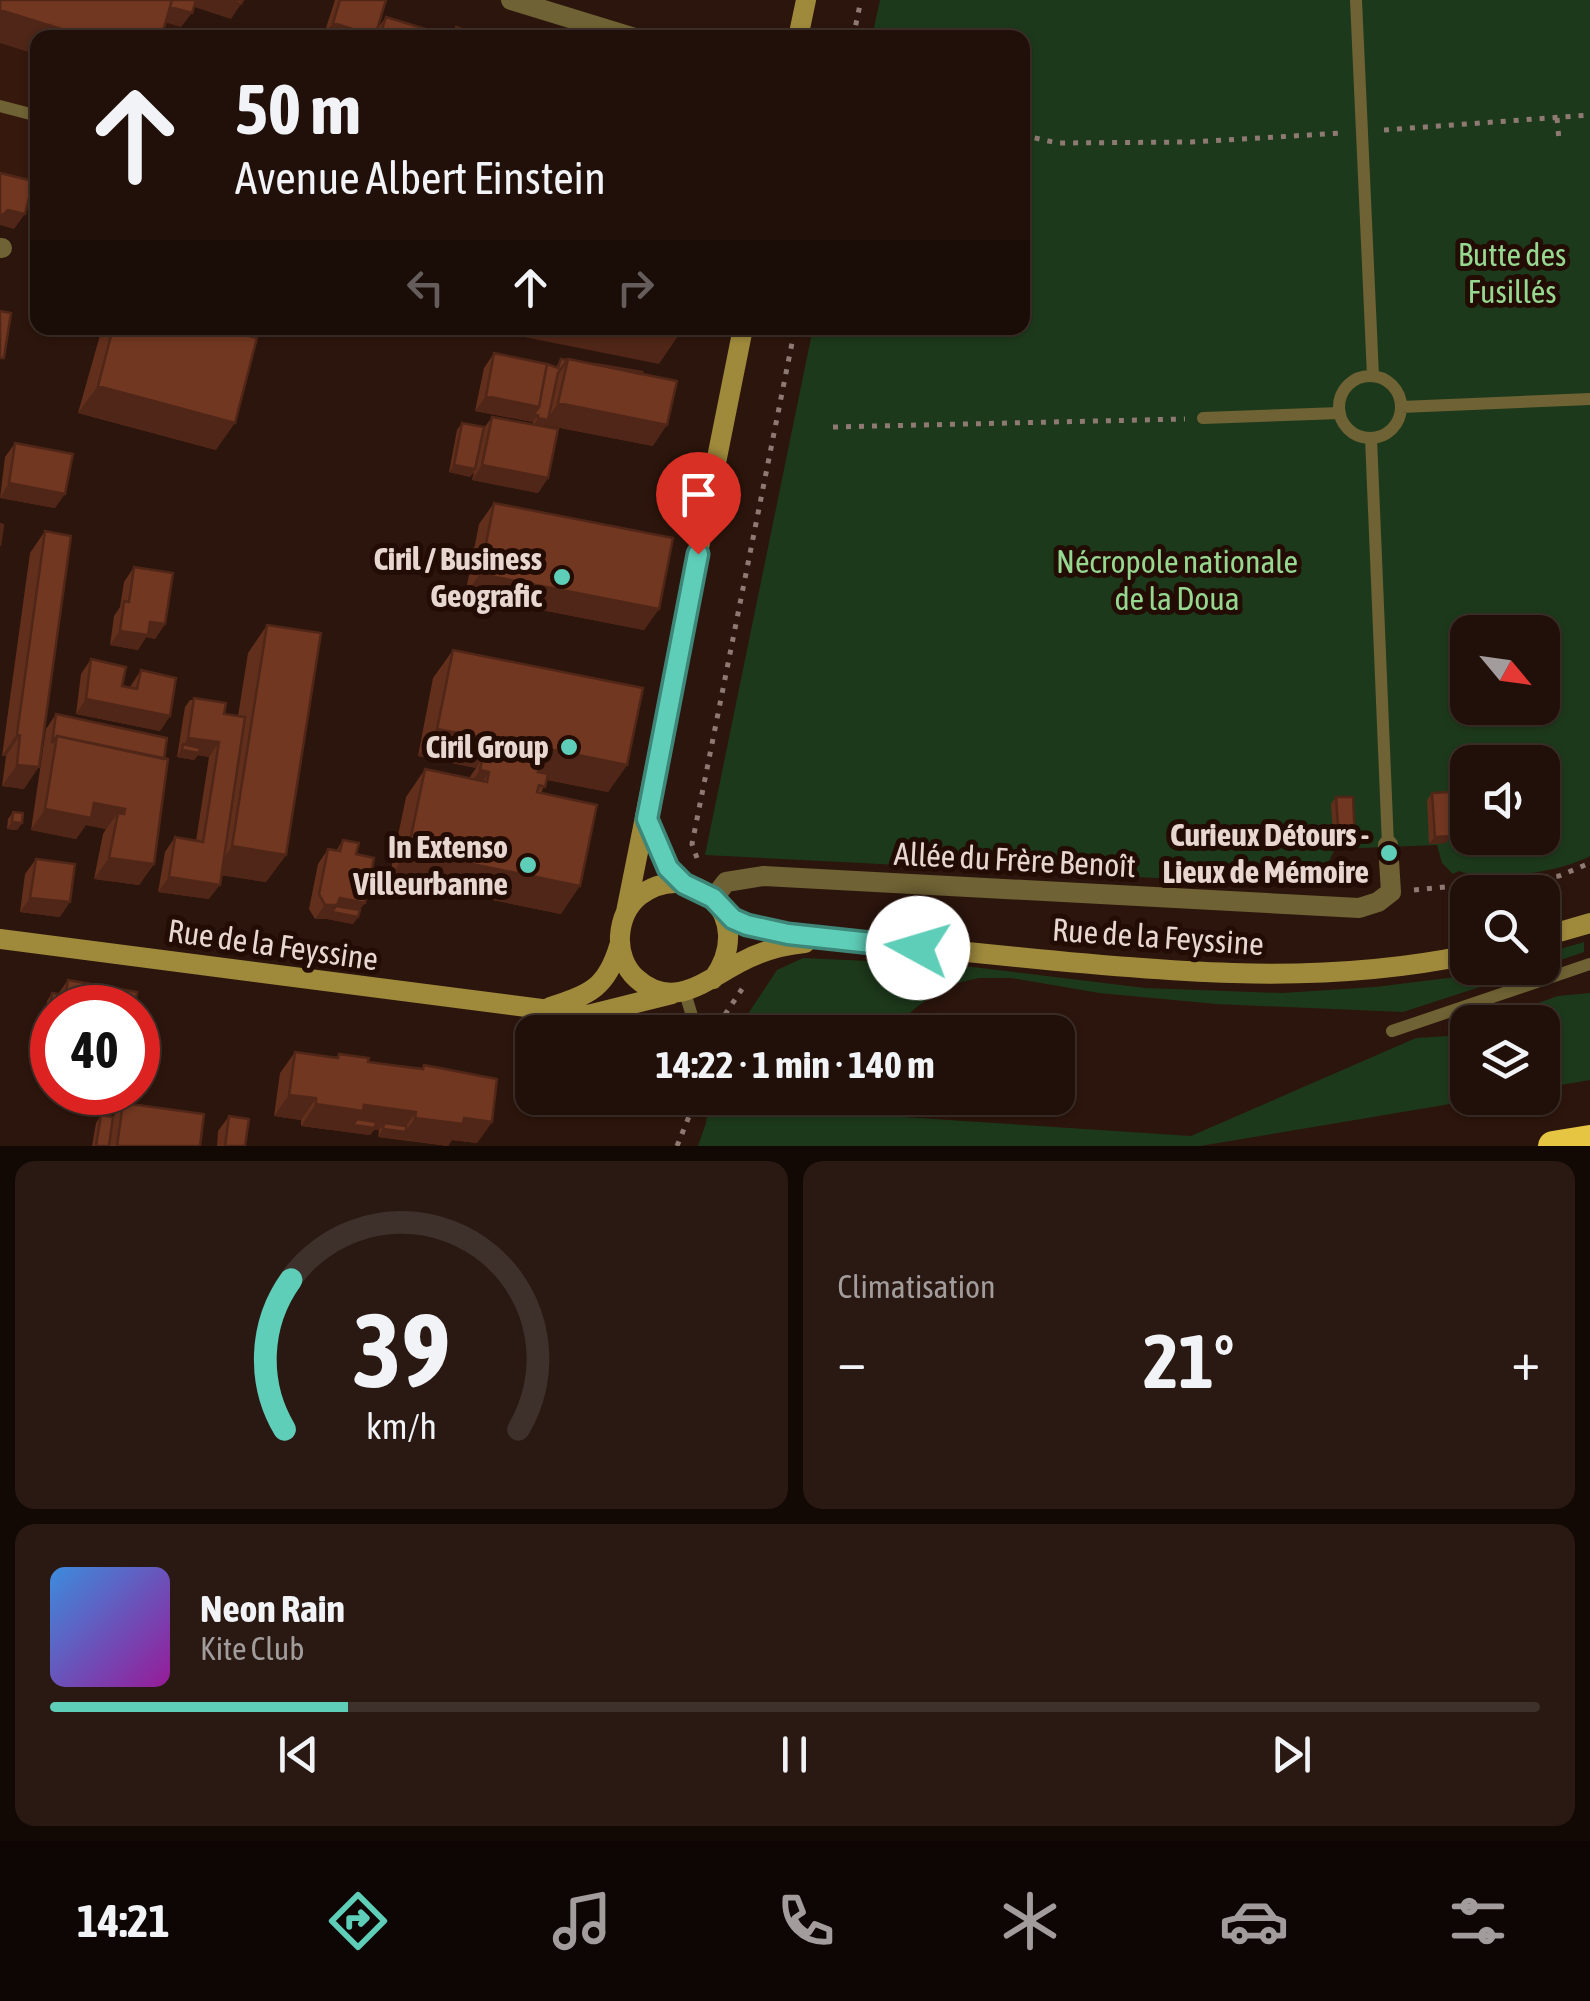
<!DOCTYPE html>
<html lang="fr">
<head>
<meta charset="utf-8">
<style>
  body { margin:0; font-family:"Asap Condensed",sans-serif; background:#291912; color:#f1f3f6; height:100vh; display:flex; flex-direction:column; font-size:38px; white-space:nowrap }
  * { box-sizing:border-box; margin:0 }
  p { font-size:32px; color:#a29d9c }
  .icon { flex:none; width:55px; height:55px; fill:none; stroke:currentColor; stroke-width:2; stroke-linecap:round; stroke-linejoin:round }
  .map { position:relative; height:1146px; overflow:hidden }
  .drawer { display:flex; flex-direction:column; gap:15px; padding:15px; background:#120905; flex:1 }
  .drawer>* { flex:none }
  .top-card { position:absolute; left:30px; top:30px; width:1000px; height:305px; border-radius:20px; box-shadow:0 2px 8px #0004,0 0 0 2px #3e302a; background:#211009; color:#f1f3f6; overflow:hidden }
  .needle { width:65px; rotate:119deg }
  .controls { position:absolute; left:1450px; top:615px; display:grid; gap:20px }
  .controls a { display:grid; place-items:center; width:110px; height:110px; border-radius:20px; background:#211009; box-shadow:0 2px 8px #0004,0 0 0 2px #3e302a; font-size:50px }
  .speed { position:absolute; left:30px; top:985px; display:flex; gap:20px; font-size:50px; font-weight:700; text-align:center }
  .speed>* { display:grid; place-content:center; width:130px; height:130px; border-radius:50%; background:#211009; box-shadow:0 2px 8px #0004,0 0 0 2px #3e302a; line-height:1 }
  .speed .limit { border:15px solid #d22; background:#fff; color:#111 }
  .pin { position:absolute; display:grid; place-items:center; width:85px; height:85px; color:#fff; margin:-102px -42px; border-radius:50% 50% 50% 0; rotate:-45deg; box-shadow:0 0 10px #0007 }
  .pin .icon { rotate:45deg }
  .me { position:absolute; width:110px; margin:-55px; rotate:276deg; stroke-linejoin:round; filter:drop-shadow(0 0 8px #0008) }
  .turn { display:flex; align-items:center; gap:35px; height:210px; padding:0 40px; font-size:45px }
  .turn .icon { width:130px; height:130px; stroke-width:2.5 }
  .turn b { display:block; font-size:70px; line-height:85px }
  .lanes { display:flex; align-items:center; height:95px; padding:0 40px; background:#0003; justify-content:center; gap:50px; direction:ltr }
  .lanes .off { opacity:.35 }
  .big { font-size:75px; font-weight:700; line-height:1.1 }
  .drawer .tile { flex:1; display:flex; flex-direction:column; justify-content:center; gap:15px; min-width:0; padding:0 35px; border-radius:20px; background:#291912 }
  .drawer .dial { align-items:center; gap:0 }
  .dial svg { height:260px; overflow:visible; fill:none; stroke:#3e302a; stroke-width:7; stroke-linecap:round; text-anchor:middle }
  .dial text { fill:#f1f3f6; stroke:none }
  .song { display:flex; align-items:center; gap:30px }
  .cover { width:120px; height:120px; border-radius:15px; background:linear-gradient(135deg,hsl(210 70% 55%),hsl(300 70% 35%)) }
  .played { height:10px; border-radius:5px; background:linear-gradient(90deg,#5eceb8 20%,#3e302a 20%) }
  .keys { display:flex; justify-content:space-around; direction:ltr }
  .heat { display:flex; justify-content:space-between; align-items:center; font-size:55px; direction:ltr }
  .drawer .tiles { flex:1; display:grid; gap:15px; grid-template-columns:1fr 1fr }
  .tile:last-child { grid-column:span 2 }
  .trip { position:absolute; left:515px; top:1015px; width:560px; height:100px; border-radius:20px; background:#211009; box-shadow:0 2px 8px #0004,0 0 0 2px #3e302a; font-weight:700; line-height:100px; text-align:center }
  .tabs { display:flex; height:160px; justify-content:space-around; align-items:center; background:#0d0604; color:#a29d9c }
  .tabs .icon { width:70px; height:70px }
  .tabs .selected { color:#5eceb8 }
  .tabs b { font-size:45px; color:#f1f3f6 }
  .map>svg:first-child { display:block }
  .built { fill:#36180d }
  .green { fill:#1d391b; fill-rule:evenodd }
  .lines { fill:none; stroke-linecap:round; stroke-linejoin:round }
  .path { stroke:#8e7a73; stroke-width:5; stroke-dasharray:5 8; stroke-linecap:butt }
  .lane { stroke:#6f6234; stroke-width:12 }
  .street { stroke:#6f6234; stroke-width:20 }
  .secondary { stroke:#9f8a3c; stroke-width:20 }
  .highway { stroke:#e6c542; stroke-width:30 }
  .wall { fill:#612f1c }
  .shaded-wall { fill:#4f2617 }
  .building { fill:#713721; stroke:#4f2617; stroke-width:2.5 }
  .route-casing { stroke:#3d8678; stroke-width:25 }
  .route { stroke:#5eceb8; stroke-width:18 }
  .poi-dot { fill:#5eceb8; stroke:#220c04; stroke-width:4 }
  .labels { text-anchor:middle; stroke-width:10; stroke-linejoin:round; paint-order:stroke }
  .park-label { font-size:32px; fill:#97d891; stroke:#220c04 }
  .poi-label { font-size:32px; font-weight:bold; fill:#e8d7d1; stroke:#220c04; text-anchor:end }
  .street-label { font-size:32px; fill:#e8d7d1; stroke:#220c04 }
</style>
</head>
<body>
<div class="map">
<svg width="1590" height="1146" viewBox="0 0 1590 1146">
  <rect width="100%" height="100%" fill="#2c150c"/>
  <!-- built -->
  <path class="built" d="M0 0H88L215 37 38 38 37 186 0 177Z"/>
  <!-- green -->
  <path class="green" d="M880 0H1590V856C1561 872 1490 883 1459 871L1453 874 1442 863 1437 845 1335 849 1325 869 1304 878 1197 880 705 855 813 328H1022V38L872 37ZM1468 632H1542V708H1468ZM1468 762H1542V838H1468Z
    M1584 942V952L1543 966V954Z
    M803 958 956 965 1145 988 1282 993 1375 987 1464 976 1492 968H1538L1403 1012 1216 1004 1099 993 1011 978H979L948 985 918 1006 888 1032H736L777 970Z
    M1590 993V1080L1543 1088 1542 1022H1485L1558 996Z
    M1467 1029 1468 1098H1486L1200 1146H698L706 1123 709 1098H804L857 1114 1191 1136 1416 1038 1448 1036Z"/>
  <g class="lines">
    <!-- path -->
    <path class="path" d="M853 38 861 0
      M1557 118 1559 140
      M1384 130 1590 115
      M1022 135 1057 143 1191 142 1343 133
      M833 427 1185 419
      M697 858 692 844 795 328
      M1414 890 1559 876 1590 863
      M715 1022 722 1019 742 989
      M677 1146 690 1114 692 1098"/>
    <!-- lane -->
    <path class="lane" d="M1356 0 1373 376
      M0 106 38 116
      M1339 407a31 31 0 1 1 62 0a31 31 0 1 1-62 0Z
      M1401 407 1590 399
      M1203 418 1340 413
      M1371 438 1388 845
      M685 993 697 1032
      M1392 1031 1590 964"/>
    <!-- street -->
    <path class="street" d="M511 0 635 38
      M0 248H2
      M713 899 726 882 764 876 1359 908 1378 902 1391 892 1388 845"/>
    <!-- secondary -->
    <path class="secondary" d="M798 38 806 0
      M647 821 669 868 684 884
      M720 907C740 925 763 929 788 934 871 943 954 951 1037 959 1181 973 1325 985 1468 955
      M626 912 743 328
      M1542 937 1590 923
      M0 939 588 1015 672 994
      M713 979C758 918 693 855 639 896 627 906 621 921 620 936 619 952 625 968 636 978 672 1011 705 981 739 963 759 952 783 945 805 943
      M550 1007C590 995 607 987 619 946"/>
    <!-- highway -->
    <path class="highway" d="M1553 1146 1590 1140"/>
  </g>
  <!-- wall -->
  <path class="wall" d="M335 0H386L377 29 386 17 437 38 323 37Z
    M102 328H217L216 450 78 413Z
    M494 353 556 367 561 359 567 360 653 446 545 425 544 427 548 478 538 493 472 480 474 472 470 477 449 472 457 430 462 423 484 428 492 417 533 425V422L475 411 484 368Z
    M15 443 55 508 0 498 5 457Z
    M494 503 659 609 644 630 465 595 479 524Z
    M45 531 24 789 2 786 6 756H2L30 553Z
    M134 567 165 624 155 639 146 637 138 650 110 645 114 616 120 607 124 582Z
    M267 625 286 855 266 882 221 875 209 899 158 892 165 852 175 837 196 841 209 757 198 755 194 760 177 757 185 707 190 700H193L194 698 224 714 238 716 248 653Z
    M453 650 627 765 608 792 547 780 541 793 561 914 389 879 406 797 425 769 469 778 476 768 418 756 433 678Z
    M91 659 122 686 130 687 141 670 170 716 160 731 76 714 81 674Z
    M56 714 167 738 154 864 139 885 94 879 103 834 106 829 86 825 76 839 31 830 46 729Z
    M1432 793 1446 843 1429 844 1427 800Z
    M1336 797 1355 839 1350 847H1334L1331 804Z
    M13 812 22 823 17 830 7 829 8 819Z
    M343 840 356 854 360 910 358 917 353 924 327 919H315L309 909 318 864 328 849 336 851Z
    M36 859 60 917 20 912 25 874Z
    M68 980 135 1008H52V1063L33 1061 38 1024 43 1017H45L47 1001 52 993 58 994Z
    M295 1052 336 1057 339 1054 368 1062 421 1069 424 1065 492 1122 477 1143 452 1140 448 1146 378 1137 379 1130H374L370 1135 301 1126V1120L274 1116 280 1073Z
    M123 1103 200 1146H92L96 1123 101 1115 113 1117Z
    M229 1116 245 1146H217L218 1131Z"/>
  <!-- shaded-wall -->
  <path class="shaded-wall" d="M147 0 192 13 181 27 111 7Z
    M192 0H228L241 4 231 19 188 5Z
    M0 10 90 38H38V55L0 43Z
    M333 23 375 36 374 38 323 37Z
    M8 210 25 214 14 229 0 225V217Z
    M352 328H388L384 333Z
    M502 328H633L678 336 659 364 499 332Z
    M98 386 235 423 216 450 78 413Z
    M486 396 539 407 538 415 533 422 475 411Z
    M558 403 667 425 653 446 545 425 543 428 533 426 538 418 547 420Z
    M454 465 475 469 470 477 449 472Z
    M482 465 548 478 538 493 472 480Z
    M9 483 65 494 55 508 0 498Z
    M480 574 659 609 644 630 465 595Z
    M150 622 165 624 155 639 146 637 138 650 110 645 120 631Z
    M86 699 170 716 160 731 76 714Z
    M437 729 495 740 476 768 418 756Z
    M17 734 20 735 6 756H2Z
    M188 738 219 742 209 757 198 755 194 760 177 757Z
    M543 748 627 765 608 792 524 775Z
    M17 765 39 767 24 789 2 786Z
    M480 770 489 772 470 799 461 798Z
    M94 803 125 809 116 822 118 813 106 829 86 825 76 839 31 830 45 809Z
    M12 822 22 823 17 830 7 829Z
    M1451 836 1446 843 1429 844 1435 837Z
    M1355 839 1350 847H1334L1339 840Z
    M232 846 286 855 266 882 213 874Z
    M408 851 580 886 561 914 389 879Z
    M109 858 154 864 139 885 94 879Z
    M169 877 220 885 209 899 158 892Z
    M30 898 70 902 60 917 20 912Z
    M340 898 365 903 355 916 358 917 353 924 327 919H315L325 905Z
    M48 1040H52V1063L33 1061Z
    M289 1095 316 1098 301 1120 274 1116Z
    M316 1104 364 1105 416 1112 402 1131 406 1132 400 1139 378 1137 383 1129 384 1123 379 1130H374L370 1135 301 1126Z
    M415 1118H464L492 1122 477 1143 452 1140 448 1146 400 1139Z"/>
  <!-- building -->
  <path class="building" d="M0 0H172L161 38H90L0 10Z
    M172 0H196L192 13 170 7Z
    M228 0H243L241 4Z
    M340 0H386L375 36 333 23Z
    M386 17 439 33 437 38H379Z
    M456 27 489 38H453Z
    M0 173 33 181 25 214 8 210 0 217Z
    M0 311 11 313 4 358H0Z
    M113 328H217L257 338 235 423 98 386Z
    M633 328H680L678 336Z
    M494 353 547 364 539 407 486 396Z
    M561 359 567 360 558 373 548 420 538 418V415L534 414 539 407 547 364 558 368Z
    M568 359 677 381 667 425 558 403Z
    M595 364 642 372 641 374Z
    M492 417 558 429 548 478 482 465Z
    M462 423 484 427 475 469 454 465Z
    M15 443 73 454 65 494 9 483Z
    M494 503 673 538 659 609 480 574Z
    M0 524 3 525 0 546Z
    M45 531 71 536 39 767 17 765 20 735 17 734Z
    M134 567 173 573 165 624 150 622 148 635 120 631 124 601 129 602Z
    M267 625 321 633 286 855 232 846Z
    M453 650 643 688 627 765 543 748 538 772 548 774 545 787 539 785 537 792 597 805 580 886 408 851 425 769 487 782 489 772 480 770 482 760 491 762 495 740 437 729Z
    M91 659 126 667 122 686 137 689 141 670 176 678 170 716 86 699Z
    M194 698 226 703 224 714 245 717 220 885 169 877 175 837 203 842 219 742 188 738Z
    M56 714 167 738 164 759 57 736 52 743Z
    M57 736 168 759 154 864 109 858 118 813 124 814 125 809 94 803 91 818 45 809Z
    M183 744 200 748 199 753 182 750Z
    M1449 792 1451 836 1435 837 1432 793Z
    M1336 797H1353L1355 839 1339 840Z
    M13 812 23 813 22 823 12 822Z
    M343 840 359 843 356 854 374 858 365 903 340 898 337 905H325L319 894 328 849 340 851Z
    M36 859 75 864 70 902 30 898Z
    M336 906 360 910 358 917 332 912Z
    M68 980 137 992 135 1008H64V1004H59L60 998 65 999Z
    M52 993 58 994 57 1002 50 1012Z
    M43 1017 50 1018 42 1030Z
    M51 1017H52V1040H48Z
    M295 1052 338 1058 339 1054 369 1058 368 1062 423 1069 424 1065 497 1079 492 1122 464 1118 463 1124 415 1118 416 1112 364 1105 363 1111 316 1104V1098L289 1095Z
    M123 1103 204 1114 200 1146H117Z
    M101 1115 113 1117 109 1146H96Z
    M229 1116 249 1119 245 1146H225Z
    M357 1119 376 1122 375 1128 353 1125Z
    M384 1123 406 1126V1132L383 1129Z"/>
  <g class="lines">
    <defs>
      <path id="route" d="M698 554 647 819 668 868 684 884 713 898 733 919 747 925 788 934 918 948"/>
    </defs>
    <!-- route casing -->
    <use href="#route" class="route-casing"/>
    <!-- route -->
    <use href="#route" class="route"/>
  </g>
  <!-- markers -->
  <g class="poi-dot">
    <circle cx="562" cy="577" r="10"/>
    <circle cx="569" cy="747" r="10"/>
    <circle cx="1389" cy="853" r="10"/>
    <circle cx="528" cy="865" r="10"/>
  </g>
  <g class="labels">
    <!-- park labels -->
    <g class="park-label">
      <text x="1512" y="266">Butte des<tspan x="1512" dy="37">Fusillés</tspan></text>
      <text x="1177" y="573">Nécropole nationale<tspan x="1177" dy="37">de la Doua</tspan></text>
    </g>
    <!-- poi labels -->
    <g class="poi-label">
      <text x="542" y="570">Ciril / Business<tspan x="542" dy="37">Geografic</tspan></text>
      <text x="549" y="758">Ciril Group</text>
      <text x="1369" y="846">Curieux Détours -<tspan x="1369" dy="37">Lieux de Mémoire</tspan></text>
      <text x="508" y="858">In Extenso<tspan x="508" dy="37">Villeurbanne</tspan></text>
    </g>
    <!-- street labels -->
    <g class="street-label">
      <text transform="translate(1015 860) rotate(3)" y="11">Allée du Frère Benoît</text>
      <text transform="translate(1158 937) rotate(4)" y="11">Rue de la Feyssine</text>
      <text transform="translate(273 945) rotate(8)" y="11">Rue de la Feyssine</text>
    </g>
  </g>
</svg>
<div class="controls">
<a><svg class="needle" viewBox="-14 -14 28 28"><path d="M0-13l5 13h-10z" fill="#e53935"/><path d="M0 13l5-13h-10z" fill="#a29d9c"/></svg></a>
<a><svg class="icon" aria-label="sound" viewBox="0 0 24 24"><path d="M4 9h4l5-4v14l-5-4H4zM17 9q2 3 0 6"/></svg></a>
<a><svg class="icon" aria-label="search" viewBox="0 0 24 24"><circle cx="10" cy="10" r="6"/><path d="M15 15l6 6"/></svg></a>
<a><svg class="icon" aria-label="layers" viewBox="0 0 24 24"><path d="M12 4l9 5-9 5-9-5zM3 14l9 5 9-5"/></svg></a>
</div>
<div class="speed"><div class="limit">40</div></div>
<div class="pin" style="left:698px;top:554px;background:#d93025"><svg class="icon" aria-label="arrive" viewBox="0 0 24 24"><path d="M6 21V4h12l-3 4 3 4H6"/></svg></div>
<svg class="me" style="left:918px;top:948px" viewBox="-20 -20 40 40"><circle r="19" fill="#fff"/><path d="M0-13L10 11 0 6-10 11z" fill="#5eceb8"/></svg>
<div class="trip">14:22 · 1 min · 140 m</div>
<div class="top-card">
<div class="turn"><svg class="icon" aria-label="ahead" viewBox="0 0 24 24"><path d="M12 20V5M6 11l6-6 6 6"/></svg><div><b>50 m</b>Avenue Albert Einstein</div></div>
<div class="lanes"><svg class="icon off" aria-label="left" viewBox="0 0 24 24"><path d="M17 20v-9H6M10 6l-5 5 5 5"/></svg><svg class="icon" aria-label="ahead" viewBox="0 0 24 24"><path d="M12 20V5M6 11l6-6 6 6"/></svg><svg class="icon off" aria-label="right" viewBox="0 0 24 24"><path d="M7 20v-9h11M14 6l5 5-5 5"/></svg></div>
</div>
</div>
<section class="drawer">
<div class="tiles">
<div class="tile dial"><svg viewBox="0 0 100 80">
<path d="M14 69A42 42 0 1 1 86 69"/>
<path d="M14 69A42 42 0 0 1 16 23" stroke="#5eceb8"/>
<text x="50" y="56" font-size="32" font-weight="700">39</text>
<text x="50" y="72" font-size="11">km/h</text>
</svg></div>
<div class="tile"><p>Climatisation</p>
<div class="heat"><a>−</a><b class="big">21°</b><a>+</a></div>
</div>
<div class="tile">
<div class="song"><i class="cover"></i><div><b>Neon Rain</b><p>Kite Club</p></div></div>
<div class="played"></div>
<div class="keys"><svg class="icon" aria-label="previous" viewBox="0 0 24 24"><path d="M18 5L8 12l10 7zM5 5v14"/></svg><svg class="icon" aria-label="pause" viewBox="0 0 24 24"><path d="M8 5v14M16 5v14"/></svg><svg class="icon" aria-label="next" viewBox="0 0 24 24"><path d="M6 5l10 7-10 7zM19 5v14"/></svg></div>
</div>
</div>
</section>
<nav class="tabs">
<b>14:21</b>
<svg class="icon selected" aria-label="directions" viewBox="0 0 24 24"><path d="M12 3l9 9-9 9-9-9zM9 14v-3h6M13 9l2 2-2 2"/></svg>
<svg class="icon" aria-label="music" viewBox="0 0 24 24"><path d="M9 18V5l10-2v13"/><circle cx="6" cy="18" r="3"/><circle cx="16" cy="16" r="3"/></svg>
<svg class="icon" aria-label="phone" viewBox="0 0 24 24"><path d="M5 4h4l2 5-3 2q2 4 5 5l2-3 5 2v4C11 20 4 13 5 4z"/></svg>
<svg class="icon" aria-label="climate" viewBox="0 0 24 24"><path d="M12 3v18M4 7l16 10M4 17L20 7"/></svg>
<svg class="icon" aria-label="car" viewBox="0 0 24 24"><path d="M5 17H2v-5l4-1 3-4h7l3 4 3 1v5h-3M9 17h6M6 11h13"/><circle cx="7" cy="17" r="2"/><circle cx="17" cy="17" r="2"/></svg>
<svg class="icon" aria-label="filters" viewBox="0 0 24 24"><path d="M4 7h16M4 17h16"/><circle cx="9" cy="7" r="2"/><circle cx="15" cy="17" r="2"/></svg>
</nav>
</body>
</html>
